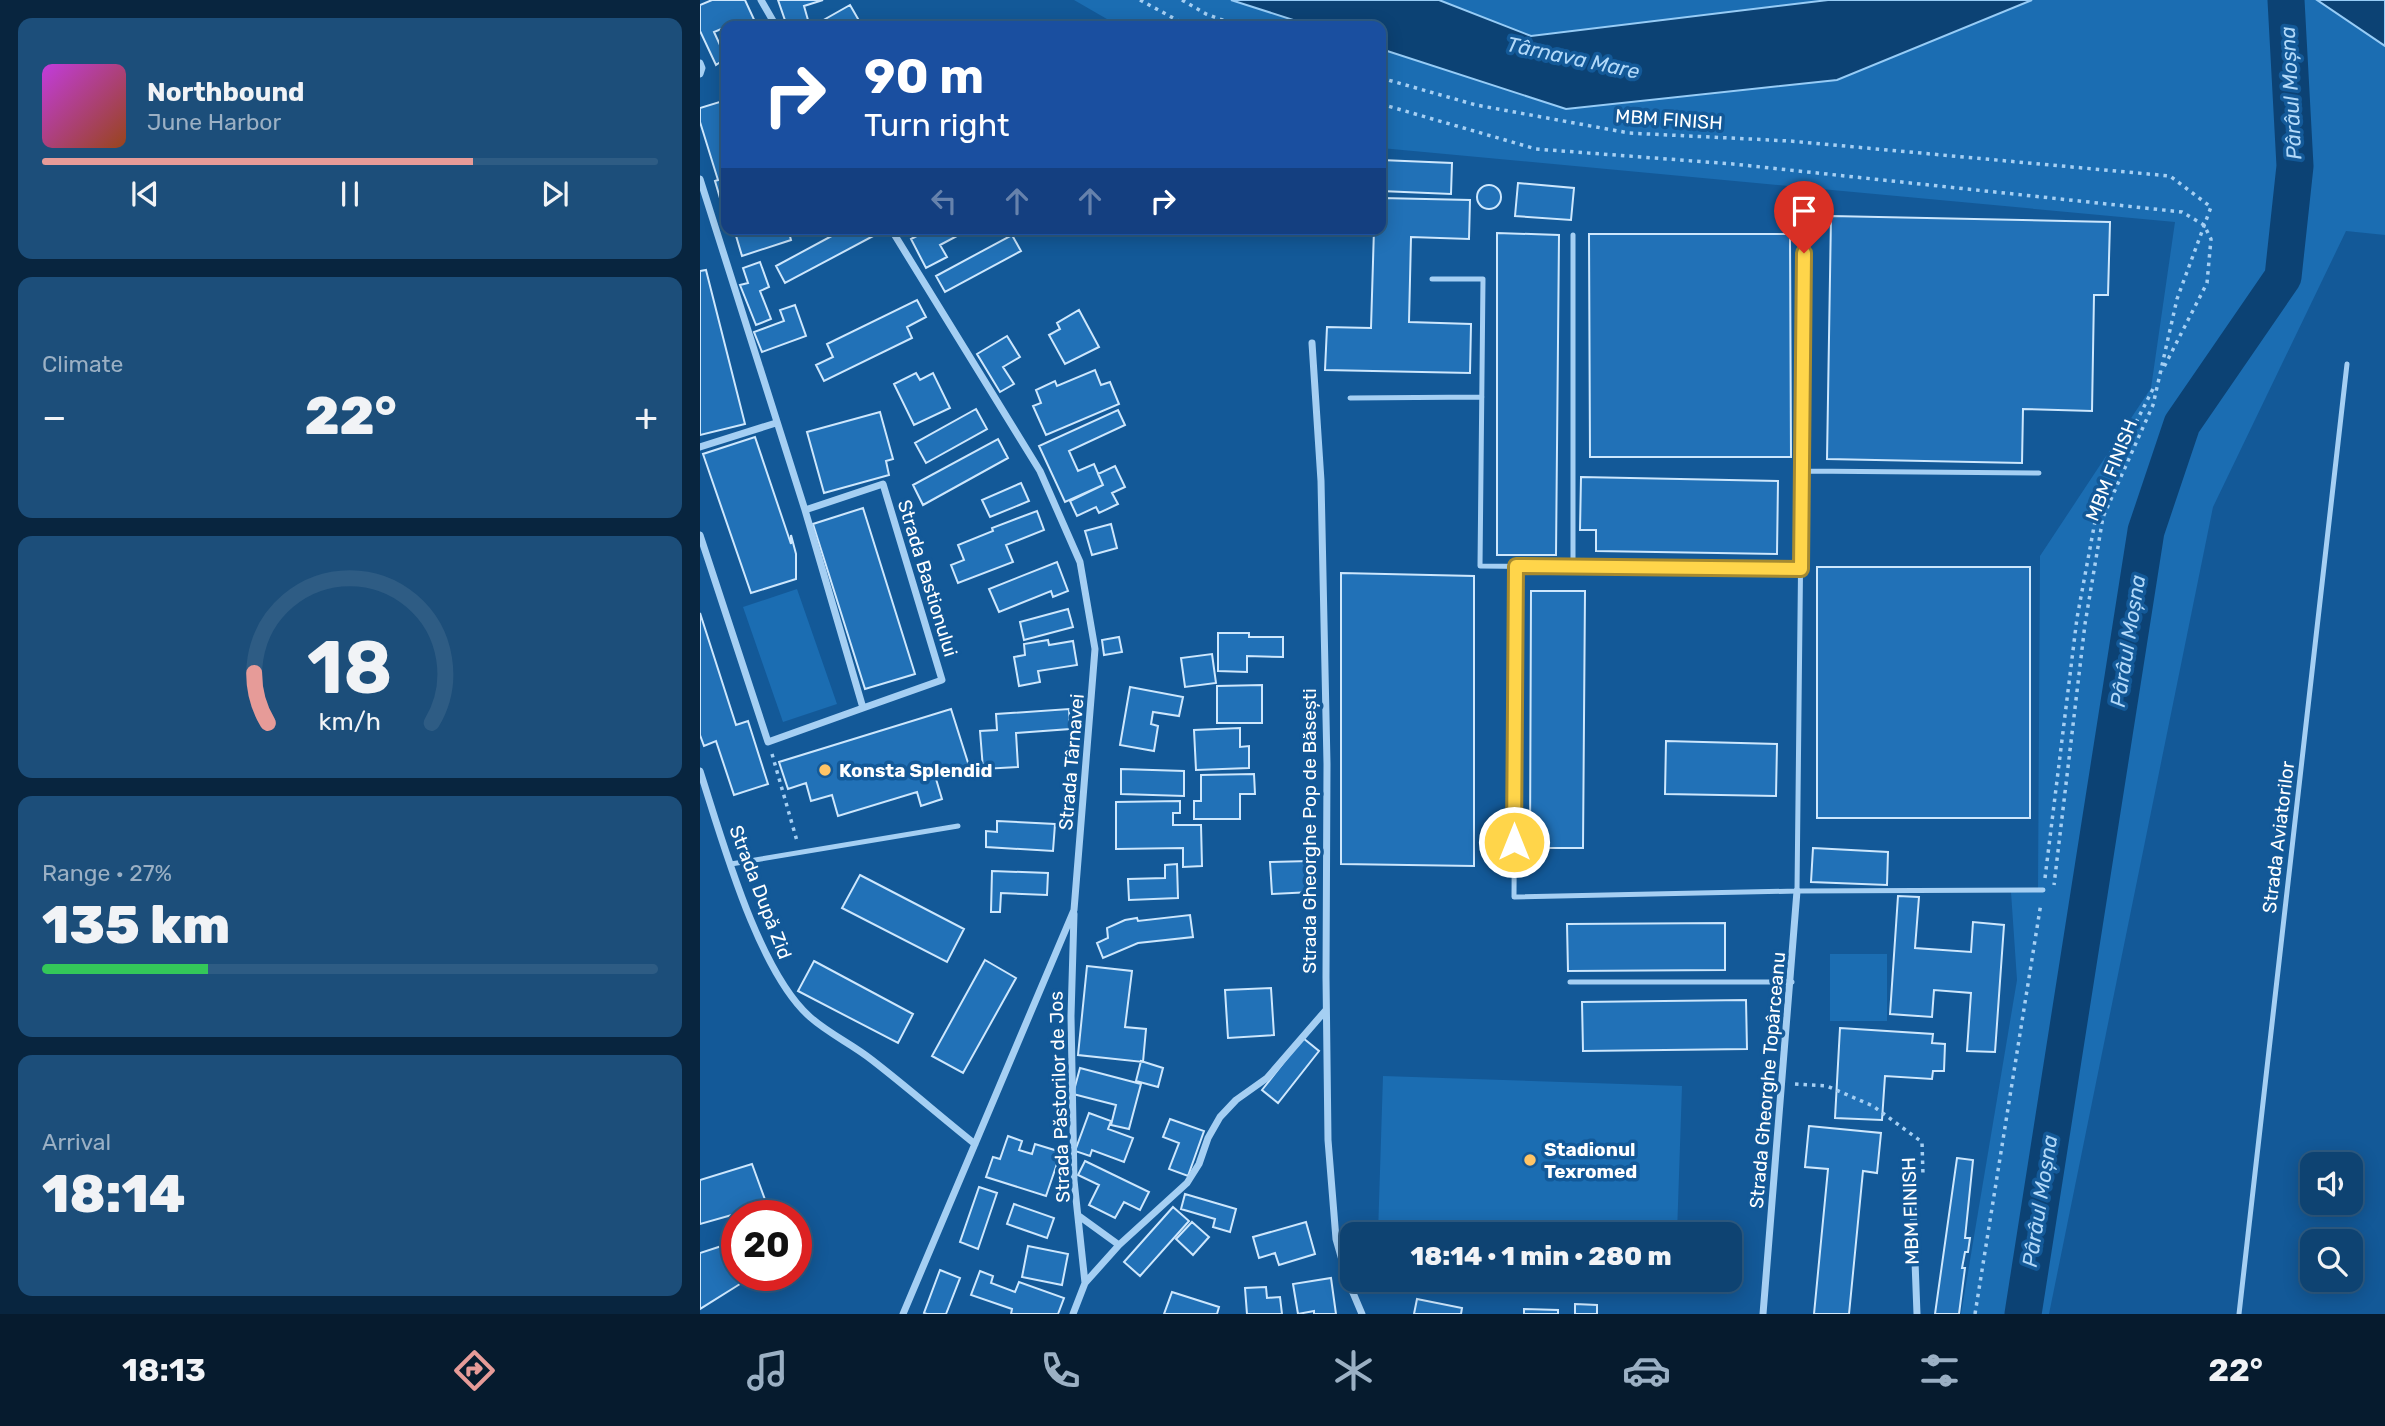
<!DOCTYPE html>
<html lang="en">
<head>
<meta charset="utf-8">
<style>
  body { margin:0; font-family:Rubik,sans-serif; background:#1c4e7a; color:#f1f3f6; height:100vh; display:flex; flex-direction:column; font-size:26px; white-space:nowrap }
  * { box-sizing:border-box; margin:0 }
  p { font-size:23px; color:#9bb0c4 }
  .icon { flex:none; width:38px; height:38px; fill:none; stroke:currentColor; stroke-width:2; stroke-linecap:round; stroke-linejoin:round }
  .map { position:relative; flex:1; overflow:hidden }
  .side { display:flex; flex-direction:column; gap:18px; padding:18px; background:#08253f; width:700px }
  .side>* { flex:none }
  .top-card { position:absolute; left:21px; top:21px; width:665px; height:214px; border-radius:14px; box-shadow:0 4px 18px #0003,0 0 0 2px #2e5c84; background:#1a4fa0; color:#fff; overflow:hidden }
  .tools { position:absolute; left:1600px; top:1152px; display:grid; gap:14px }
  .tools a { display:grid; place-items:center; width:63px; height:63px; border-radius:14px; background:#0e4372; box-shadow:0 4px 18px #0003,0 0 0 2px #2e5c84; font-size:35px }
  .speed { position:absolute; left:21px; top:1200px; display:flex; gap:14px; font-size:35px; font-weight:700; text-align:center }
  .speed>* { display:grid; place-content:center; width:91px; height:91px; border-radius:50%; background:#0e4372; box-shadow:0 4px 18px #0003,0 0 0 2px #2e5c84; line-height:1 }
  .speed .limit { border:10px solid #d22; background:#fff; color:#111 }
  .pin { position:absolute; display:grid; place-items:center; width:60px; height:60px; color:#fff; margin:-72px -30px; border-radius:50% 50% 50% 0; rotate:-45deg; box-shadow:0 0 7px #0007 }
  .pin .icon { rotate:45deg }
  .me { position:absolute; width:77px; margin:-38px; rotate:0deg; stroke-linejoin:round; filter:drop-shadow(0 0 5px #0008) }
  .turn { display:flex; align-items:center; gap:24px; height:147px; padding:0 28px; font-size:32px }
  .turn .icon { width:91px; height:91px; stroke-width:2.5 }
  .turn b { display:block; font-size:49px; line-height:60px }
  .lanes { display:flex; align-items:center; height:66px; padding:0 28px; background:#0003; justify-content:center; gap:35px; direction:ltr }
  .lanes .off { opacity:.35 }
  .big { font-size:52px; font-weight:800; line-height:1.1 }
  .side .card { flex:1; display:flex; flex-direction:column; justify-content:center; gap:10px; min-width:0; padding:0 24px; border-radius:14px; background:#1c4e7a }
  .side .dial { align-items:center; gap:0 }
  .dial svg { height:182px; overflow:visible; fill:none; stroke:#2e5c84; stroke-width:7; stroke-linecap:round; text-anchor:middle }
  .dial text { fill:#f1f3f6; stroke:none }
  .song { display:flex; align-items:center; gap:21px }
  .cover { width:84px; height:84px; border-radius:10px; background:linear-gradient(135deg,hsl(290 70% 55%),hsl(20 70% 35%)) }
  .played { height:7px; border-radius:4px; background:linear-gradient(90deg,#e69b98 70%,#2e5c84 70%) }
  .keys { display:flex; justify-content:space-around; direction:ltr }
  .heat { display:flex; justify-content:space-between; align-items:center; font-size:38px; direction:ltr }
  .charge { height:10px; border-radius:5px; background:linear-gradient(90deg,#34c759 27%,#2e5c84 0) }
  .trip { position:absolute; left:640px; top:1222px; width:402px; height:70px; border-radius:14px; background:#0e4372; box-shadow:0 4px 18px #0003,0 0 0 2px #2e5c84; font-weight:800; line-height:70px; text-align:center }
  .tab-bar { display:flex; height:112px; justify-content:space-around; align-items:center; background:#061b2e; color:#9bb0c4 }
  .tab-bar .icon { width:49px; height:49px }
  .tab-bar .on { color:#e69b98 }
  .tab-bar b { font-size:32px; color:#f1f3f6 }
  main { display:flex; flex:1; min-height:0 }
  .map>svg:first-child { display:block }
  .green { fill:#1b6db2 }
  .water { fill:#0c4274; stroke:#97ccf6; stroke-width:2 }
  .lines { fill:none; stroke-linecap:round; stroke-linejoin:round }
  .river { stroke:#0c4274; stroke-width:37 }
  .building { fill:#2171b7; stroke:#cde7fd; stroke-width:2 }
  .path { stroke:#a5cff3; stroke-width:3.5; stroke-dasharray:3.5 5; stroke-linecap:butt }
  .service { stroke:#a5cff3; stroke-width:5 }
  .minor { stroke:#a5cff3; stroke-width:7 }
  .route-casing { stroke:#a68a30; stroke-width:18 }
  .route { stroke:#ffd54a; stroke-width:12 }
  .poi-dot { fill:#ffc567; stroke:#135998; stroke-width:2.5 }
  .labels { text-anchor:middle; stroke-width:7; stroke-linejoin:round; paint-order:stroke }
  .street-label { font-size:19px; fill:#fff; stroke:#135998 }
  .poi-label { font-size:19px; font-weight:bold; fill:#fff; stroke:#135998; text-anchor:start }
  .water-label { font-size:21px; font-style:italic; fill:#b2d9f9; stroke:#135998 }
</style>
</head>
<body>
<main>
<section class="side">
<div class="card">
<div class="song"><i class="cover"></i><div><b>Northbound</b><p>June Harbor</p></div></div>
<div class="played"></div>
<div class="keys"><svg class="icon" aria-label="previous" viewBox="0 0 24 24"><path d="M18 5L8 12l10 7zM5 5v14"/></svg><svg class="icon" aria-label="pause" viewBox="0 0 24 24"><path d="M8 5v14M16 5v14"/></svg><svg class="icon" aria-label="next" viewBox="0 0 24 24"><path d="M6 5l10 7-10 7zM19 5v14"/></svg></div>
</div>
<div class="card"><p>Climate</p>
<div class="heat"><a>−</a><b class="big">22°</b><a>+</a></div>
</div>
<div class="card dial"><svg viewBox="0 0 100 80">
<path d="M14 69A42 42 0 1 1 86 69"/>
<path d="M14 69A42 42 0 0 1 8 47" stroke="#e69b98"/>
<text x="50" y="56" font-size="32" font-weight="700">18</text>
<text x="50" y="72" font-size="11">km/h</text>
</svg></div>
<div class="card"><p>Range · 27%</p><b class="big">135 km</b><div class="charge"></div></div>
<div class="card"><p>Arrival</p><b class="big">18:14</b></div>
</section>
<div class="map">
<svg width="1685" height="1314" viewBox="0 0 1685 1314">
  <rect width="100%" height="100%" fill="#135998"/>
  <!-- green -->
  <path class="green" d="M374 0H531L612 26H419Z
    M739 0H1128L831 36Z
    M1332 0H1617L1685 46V235L1646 231 1513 507 1349 1314H1323L1346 1168 1319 1314H1261L1317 980 1311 892H1338L1340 556 1451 388 1475 222 681 148V49L866 109 1137 80Z
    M97 589 137 704 83 722 43 607Z
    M1130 954H1187V1021H1130Z
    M683 1076 982 1086 977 1234H678Z
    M677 1279H976L975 1291 677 1281Z"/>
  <!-- water -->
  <path class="water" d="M531 0H739L831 36 1128 0H1332L1137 80 866 109 681 49V26H612Z
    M1617 0H1685V46Z"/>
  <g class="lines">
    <!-- river -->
    <path class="river" d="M1323 1314 1446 531 1482 424 1583 277 1595 166 1586 0"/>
  </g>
  <!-- building -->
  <path class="building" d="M12 0H45L57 26H34L33 24 14 32 26 58 16 65 0 31V5Z
    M78 0H123L104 6 108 20 87 26Z
    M150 5 161 24 157 26H113Z
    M26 100V206V203L22 205 15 181 18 180 0 122V108Z
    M681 160 752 163 751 194 681 191Z
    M818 183 874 188 871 220 815 216Z
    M777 197a12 12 0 1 1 24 0a12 12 0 1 1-24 0Z
    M681 198 770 200 769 239 711 237 709 322 771 324 770 373 625 370 627 327 671 328 674 229H681Z
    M1131 216 1410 222 1408 295H1394L1392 411 1323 409 1322 463 1127 459Z
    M34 229H88L91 240 42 256Z
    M140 229H175L177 234 85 283 76 266 141 231Z
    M230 229H263L259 231 261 234 240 245 247 257 226 268 211 239Z
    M797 233 859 235 856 555H797Z
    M889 234H1090L1091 457H890Z
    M312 235 321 251 245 292 236 276Z
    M60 262 69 287 60 291 71 319 56 325 40 285 48 283 43 268Z
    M6 270 45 424 0 435V271Z
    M217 300 226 317 207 327 212 338 124 381 116 365 133 357 127 344Z
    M95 305 106 336 62 352 54 332 84 321 80 310Z
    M379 310 399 347 365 364 349 335 360 329 357 323Z
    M307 336 320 357 303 367 314 384 300 392 277 354Z
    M395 370 401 385 410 382 419 404 346 435 333 406 341 403 336 390 355 381 357 386Z
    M216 373 220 380 233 373 250 408 214 425 194 384Z
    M276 409 287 429 226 463 215 443Z
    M418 410 425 425 369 451 378 471 394 464 403 485 365 502 339 446Z
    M180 412 193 459 186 461 189 475 124 493 107 432Z
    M55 437 91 544V535L96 554V579L51 593 3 454Z
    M298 439 308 458 223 505 213 485Z
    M415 466 425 487 412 493 418 504 399 513 396 507 377 516 370 501 403 485 398 474Z
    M881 477 1078 481 1077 554 896 551V530H880Z
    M321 483 329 501 290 517 282 500Z
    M163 508 215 674 165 689 113 524Z
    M337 511 344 530 306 545 313 562 258 583 251 565 264 560 258 545 293 531 292 528Z
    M411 524 417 548 392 555 385 531Z
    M357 562 368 591 353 597 351 591 299 612 289 589Z
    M1117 567H1330V818H1117Z
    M641 573 774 576V866L641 864Z
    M831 591H885L883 848H830Z
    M368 609 373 627 324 640 320 622Z
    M0 613 36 725 48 721 68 784 34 795 16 741 4 746 0 735Z
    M518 633H549V637H583V657L547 656V672L518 671Z
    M419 637 422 652 404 655 402 640Z
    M348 640 349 645 373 641 377 665 338 671 340 682 319 686 314 657 325 655 324 644Z
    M512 654 516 683 485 687 481 658Z
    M562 685V723H517V686Z
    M430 687 483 697 479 716 453 712 451 724 458 726 454 751 420 745Z
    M251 709 270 769 236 779 242 799 221 806 217 792 138 816 132 795 111 801 106 783 88 789 79 762Z
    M369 709 370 729 316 733 318 767 283 769 280 731 297 730 296 714Z
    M540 728V747L549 746V768L496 770 494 730Z
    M966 741 1077 744 1076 796 965 794Z
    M421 769 484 771V796L421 794Z
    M554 774 555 794H540V819H494V801H501V775Z
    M480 801V813H473V825H501L502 866 483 867V848L416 849V802Z
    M297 821 355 824 353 851 286 847V831L297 832Z
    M1113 848 1188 852 1187 885 1111 882Z
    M610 861 612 892 572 894 570 862Z
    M477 864 478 898 429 900 428 879 465 878V865Z
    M292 871 348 873 347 895 301 893 300 912H291Z
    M160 875 264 929 247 962 142 908Z
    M1198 896 1219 897 1215 948 1271 952 1273 922 1304 925 1295 1052 1267 1051 1271 993 1234 990 1232 1017 1190 1014Z
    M490 915 493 937 438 943 403 958 397 943 408 938 407 928 425 920 437 918 438 921Z
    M1025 923V970L868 971 867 924Z
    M285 960 316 978 263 1073 232 1056Z
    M114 961 213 1014 198 1043 98 991Z
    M387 966 432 971 425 1027 446 1029 443 1062 378 1055Z
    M571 988 574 1035 528 1038 525 990Z
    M1046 1000 1047 1049 883 1051 882 1002Z
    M1140 1028 1233 1034 1232 1043 1245 1044 1244 1071H1233L1232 1079 1185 1076 1182 1120 1135 1118Z
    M603 1038 619 1051 578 1103 562 1090Z
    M441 1061 463 1068 458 1087 436 1081Z
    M380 1068 441 1084 429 1129 411 1125 416 1105 373 1094Z
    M389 1113 411 1121 408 1129 433 1138 424 1162 392 1150 390 1156 375 1151Z
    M470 1119 504 1131 488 1176 469 1169 479 1143 463 1137Z
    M1109 1126 1181 1133 1177 1173 1163 1171 1149 1314H1114L1128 1169 1105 1167Z
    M308 1136 322 1141 319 1150 332 1154 335 1144 361 1152 346 1196 286 1177 293 1157 300 1159Z
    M1257 1158 1273 1160 1265 1238H1270L1268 1252H1265L1262 1268H1265L1259 1314H1235Z
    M385 1161 449 1192 440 1210 424 1202 415 1218 389 1205 399 1185 378 1175Z
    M52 1164 67 1205 0 1224V1180Z
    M279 1187 297 1193 278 1249 260 1242Z
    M485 1194 536 1209 530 1232 513 1227 515 1219 481 1209Z
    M314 1204 354 1218 347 1238 307 1224Z
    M473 1207 489 1221 440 1276 424 1262Z
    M492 1222 509 1237 493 1255 476 1239Z
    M606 1222 615 1254 579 1265 575 1253 559 1258 553 1237Z
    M37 1241V1266L32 1268 40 1284 0 1309V1253Z
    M328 1246 368 1254 362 1285 322 1277Z
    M240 1270 260 1278 246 1314H227L224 1313Z
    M280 1271 293 1276 291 1283 315 1292 319 1282 364 1298 358 1314H311L312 1309 271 1295Z
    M631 1278 636 1314H614V1311L598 1314 593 1284Z
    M566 1287 567 1298 580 1297 582 1314H547L545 1288Z
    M472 1292 519 1307 517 1314H464Z
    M717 1299 762 1308 761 1314H714Z
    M875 1304 897 1305V1314H875Z
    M824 1309 858 1310V1314H824Z"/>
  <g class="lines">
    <!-- path -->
    <path class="path" d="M440 0 488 26
      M482 0 506 14 539 26
      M681 78 776 105 929 133 1090 141 1470 176 1511 207 1477 299 1453 405 1403 517 1385 624 1354 885
      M681 104 836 149 1033 164 1482 212 1504 225 1511 239 1507 283 1462 371
      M72 754 97 841
      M1345 878 1377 618 1396 516 1423 448 1455 385
      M1095 1084 1127 1086 1173 1106 1222 1142 1223 1175
      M1275 1314 1341 903"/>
    <!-- service -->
    <path class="service" d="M732 279H783L780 566 1101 569
      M650 398 782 397
      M1103 471 1339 473
      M816 566 814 897 1097 891 1343 890
      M873 567V235
      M31 864 258 826
      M1097 891 1104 253
      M870 982H1092
      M1539 1314 1647 364"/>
    <!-- minor -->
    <path class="minor" d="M61 0 76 26
      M0 63 2 68 0 74
      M0 179 105 510 163 708 242 680 183 484 105 510
      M191 229 340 471 380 562 395 649 374 910 203 1314
      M612 343 621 481 627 764 626 977 628 1140 636 1239 648 1281 662 1314
      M0 447 76 423
      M0 535 68 742 163 708
      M0 771C22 839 58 971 110 1017 129 1034 152 1044 172 1060 207 1087 240 1116 275 1144
      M374 914 371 1016 374 1180 385 1283
      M1212 1182 1217 1314
      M379 1216 419 1245
      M373 1314 385 1283 419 1245 487 1183 499 1164 508 1138 520 1117 536 1100 567 1078 626 1010
      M1063 1314 1097 891"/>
  </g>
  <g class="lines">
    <defs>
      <path id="route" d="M814 842 816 566 1101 569 1104 253"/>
    </defs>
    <!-- route casing -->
    <use href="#route" class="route-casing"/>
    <!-- route -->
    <use href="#route" class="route"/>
  </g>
  <!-- markers -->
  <g class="poi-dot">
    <circle cx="125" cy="770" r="7"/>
    <circle cx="830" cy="1160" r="7"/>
  </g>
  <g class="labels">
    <!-- street labels -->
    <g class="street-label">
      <text transform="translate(969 119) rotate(4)" y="7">MBM FINISH</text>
      <text transform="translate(1411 470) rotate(-68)" y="7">MBM FINISH</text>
      <text transform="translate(228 578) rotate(73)" y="7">Strada Bastionului</text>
      <text transform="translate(371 762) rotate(-85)" y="7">Strada Târnavei</text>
      <text transform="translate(609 831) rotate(-90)" y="7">Strada Gheorghe Pop de Băsești</text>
      <text transform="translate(1578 837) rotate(-83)" y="7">Strada Aviatorilor</text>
      <text transform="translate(61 892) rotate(69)" y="7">Strada După Zid</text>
      <text transform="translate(1067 1080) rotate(-85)" y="7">Strada Gheorghe Topârceanu</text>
      <text transform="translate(359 1097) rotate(-92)" y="7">Strada Păstorilor de Jos</text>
      <text transform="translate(1210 1211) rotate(-92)" y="7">MBM FINISH</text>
    </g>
    <!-- poi labels -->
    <g class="poi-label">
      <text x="139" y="777">Konsta Splendid</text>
      <text x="844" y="1156">Stadionul<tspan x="844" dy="22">Texromed</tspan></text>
    </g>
    <!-- water labels -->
    <g class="water-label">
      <text transform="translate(873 58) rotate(12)" y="7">Târnava Mare</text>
      <text transform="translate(1591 93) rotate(-93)" y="7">Pârâul Moșna</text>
      <text transform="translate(1428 641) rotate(-81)" y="7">Pârâul Moșna</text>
      <text transform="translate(1340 1201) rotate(-81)" y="7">Pârâul Moșna</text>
    </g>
  </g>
</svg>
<div class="tools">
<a><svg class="icon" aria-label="sound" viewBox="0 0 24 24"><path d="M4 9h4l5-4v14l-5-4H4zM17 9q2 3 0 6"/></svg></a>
<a><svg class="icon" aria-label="search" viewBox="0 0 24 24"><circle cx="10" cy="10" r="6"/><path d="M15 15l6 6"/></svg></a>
</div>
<div class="speed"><div class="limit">20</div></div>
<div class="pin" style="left:1104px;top:253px;background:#d93025"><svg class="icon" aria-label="arrive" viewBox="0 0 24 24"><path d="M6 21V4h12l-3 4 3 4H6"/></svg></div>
<svg class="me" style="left:814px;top:842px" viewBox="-20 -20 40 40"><circle r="17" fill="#ffd54a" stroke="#fff" stroke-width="3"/><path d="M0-11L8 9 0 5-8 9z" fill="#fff"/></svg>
<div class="trip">18:14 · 1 min · 280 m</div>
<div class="top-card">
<div class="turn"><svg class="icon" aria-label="right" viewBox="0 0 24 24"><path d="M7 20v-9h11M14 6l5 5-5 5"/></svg><div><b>90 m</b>Turn right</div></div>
<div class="lanes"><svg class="icon off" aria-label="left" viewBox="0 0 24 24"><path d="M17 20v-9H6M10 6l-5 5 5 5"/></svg><svg class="icon off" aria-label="ahead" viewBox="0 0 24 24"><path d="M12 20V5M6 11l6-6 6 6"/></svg><svg class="icon off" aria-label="ahead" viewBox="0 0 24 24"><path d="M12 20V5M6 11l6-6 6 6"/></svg><svg class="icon" aria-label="right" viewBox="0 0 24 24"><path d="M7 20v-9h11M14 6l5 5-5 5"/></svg></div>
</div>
</div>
</main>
<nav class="tab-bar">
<b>18:13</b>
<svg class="icon on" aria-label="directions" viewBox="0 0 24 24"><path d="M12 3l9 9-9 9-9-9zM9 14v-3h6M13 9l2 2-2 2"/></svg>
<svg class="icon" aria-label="music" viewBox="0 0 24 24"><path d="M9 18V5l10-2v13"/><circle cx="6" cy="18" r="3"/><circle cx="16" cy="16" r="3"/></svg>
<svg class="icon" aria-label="phone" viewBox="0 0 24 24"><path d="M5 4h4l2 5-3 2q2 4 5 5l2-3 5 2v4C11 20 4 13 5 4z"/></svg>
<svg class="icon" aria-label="climate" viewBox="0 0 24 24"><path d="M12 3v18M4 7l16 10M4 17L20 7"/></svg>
<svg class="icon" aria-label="car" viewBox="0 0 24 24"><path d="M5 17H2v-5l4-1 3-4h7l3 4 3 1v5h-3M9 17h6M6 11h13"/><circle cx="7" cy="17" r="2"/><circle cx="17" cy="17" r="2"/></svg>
<svg class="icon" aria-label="filters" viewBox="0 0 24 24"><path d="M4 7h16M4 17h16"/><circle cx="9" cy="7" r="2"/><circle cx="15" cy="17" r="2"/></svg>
<b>22°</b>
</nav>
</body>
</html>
